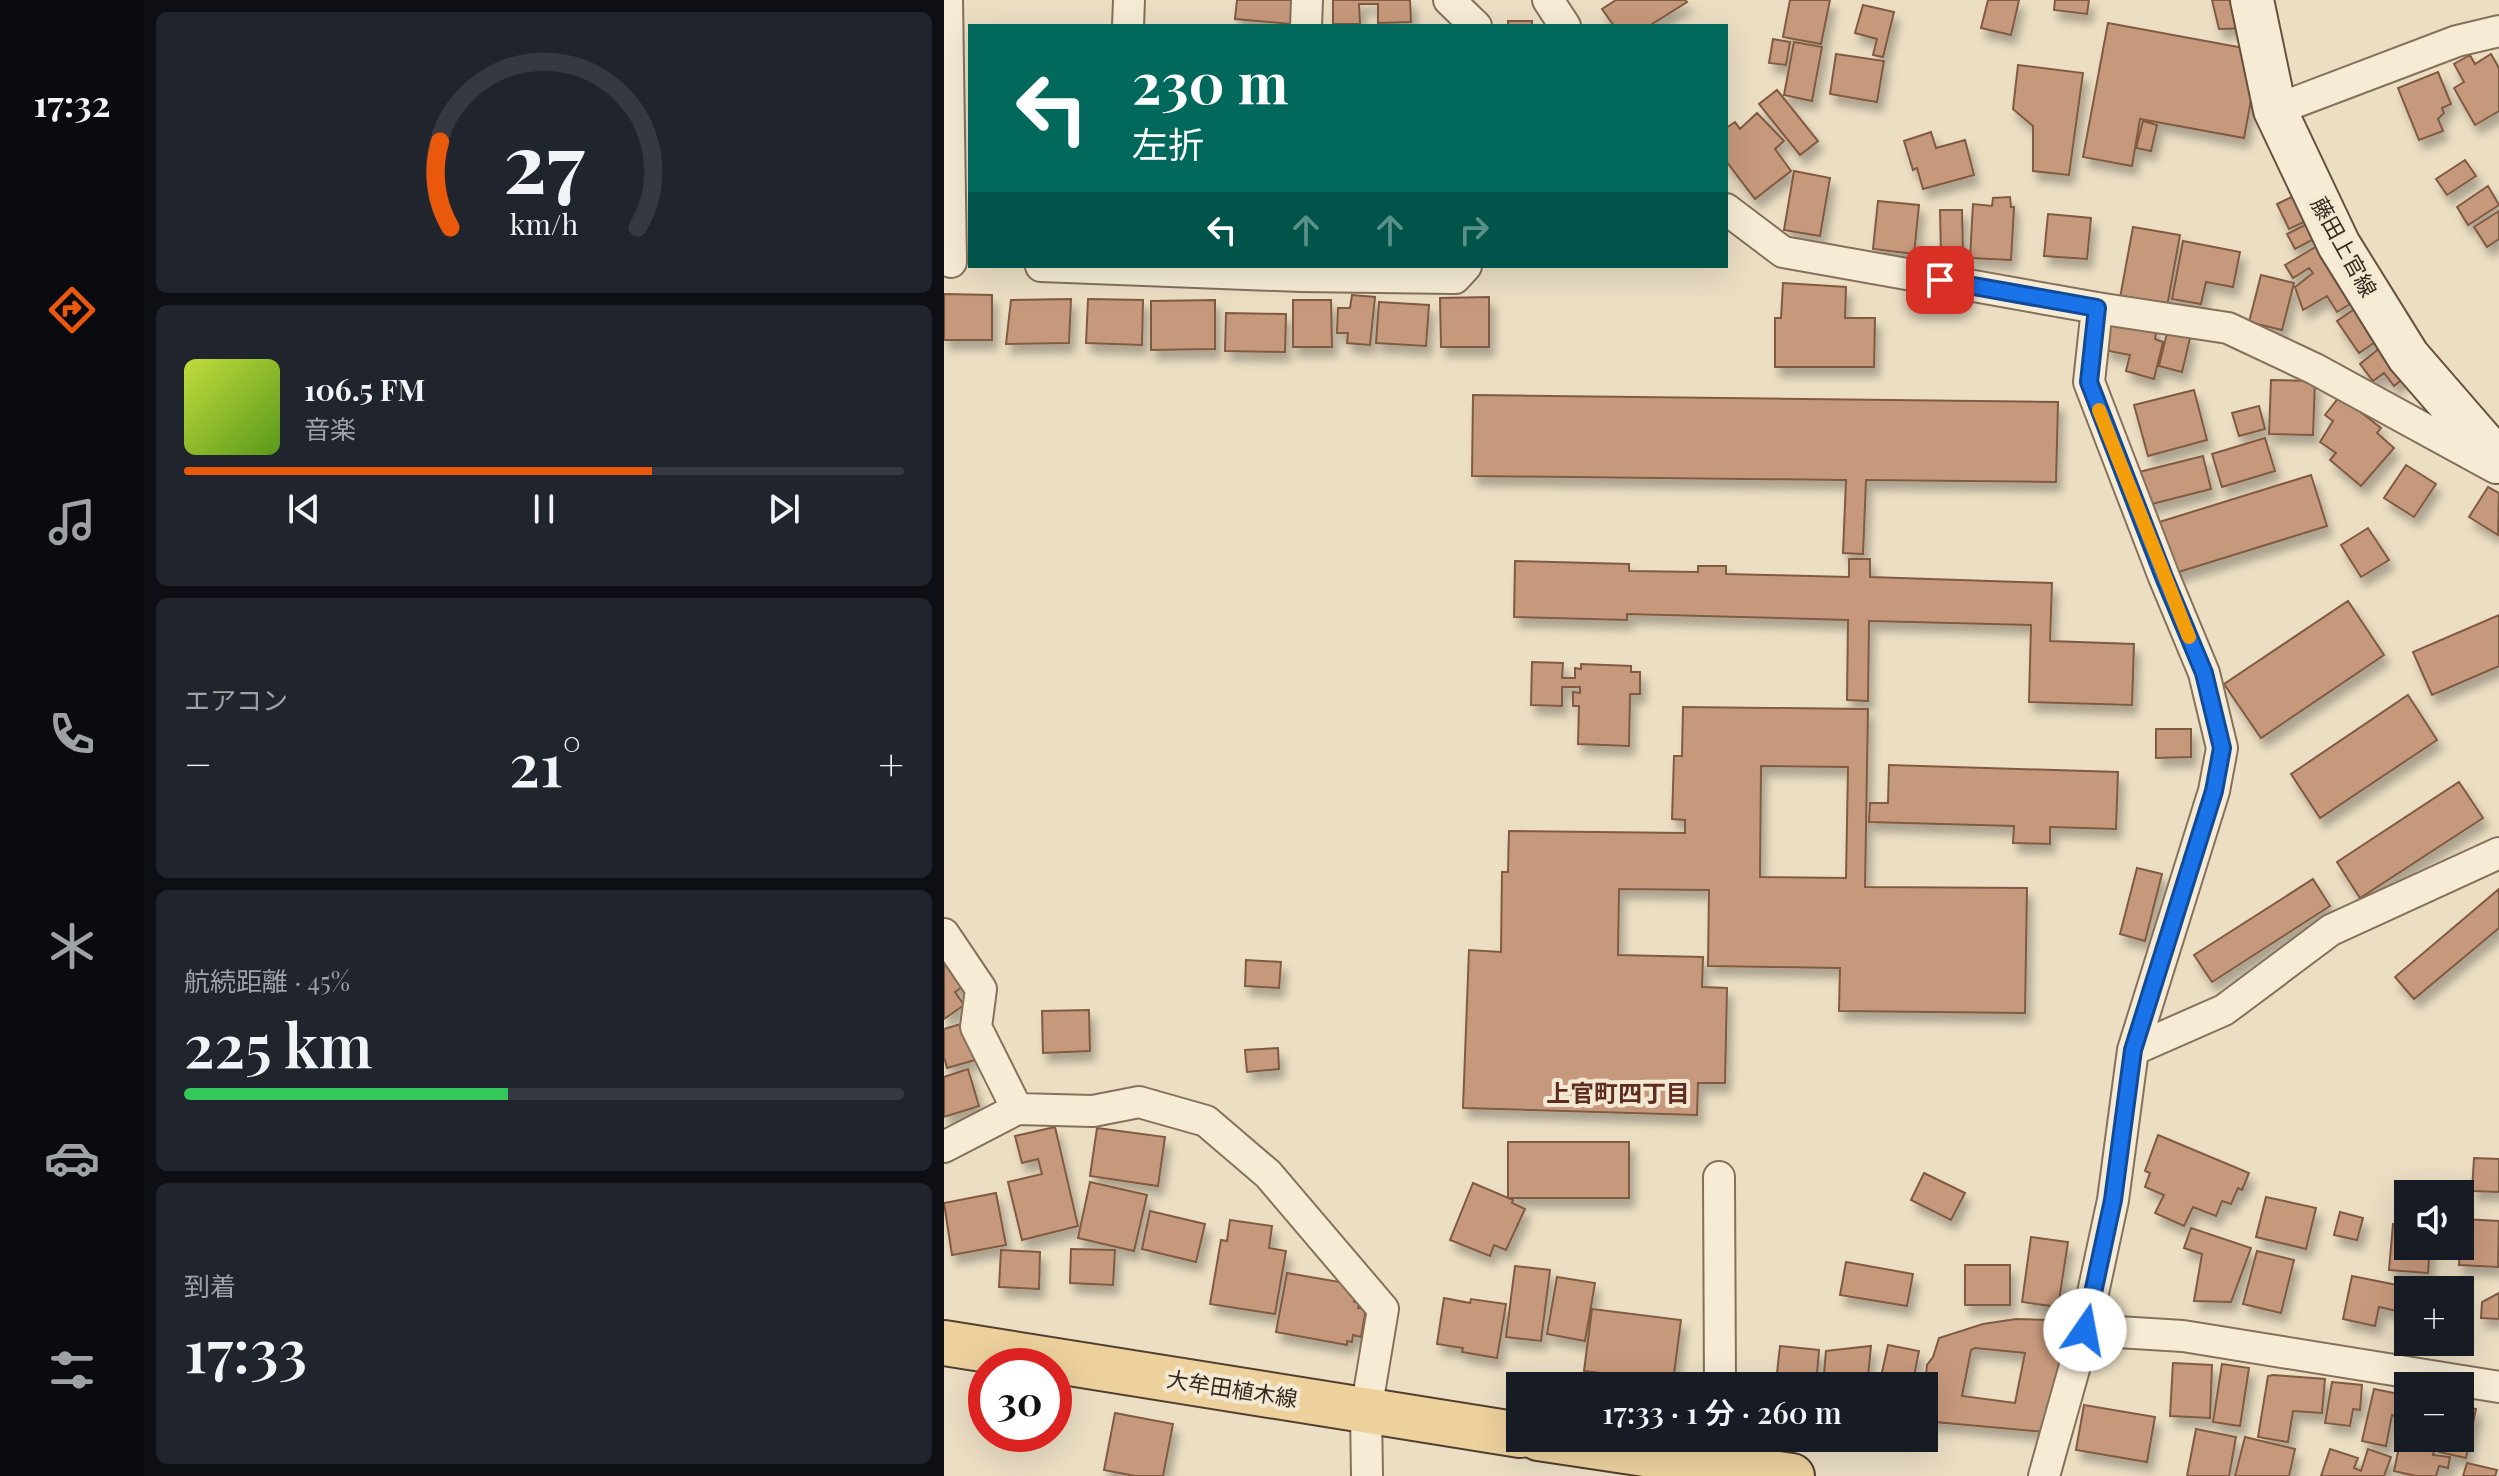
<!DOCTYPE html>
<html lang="ja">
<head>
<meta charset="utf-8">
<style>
  body { margin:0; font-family:"Playfair Display","Noto Sans JP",serif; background:#20242c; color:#f1f3f6; height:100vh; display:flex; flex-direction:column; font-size:30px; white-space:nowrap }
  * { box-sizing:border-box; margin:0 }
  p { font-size:26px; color:#9ea1a6 }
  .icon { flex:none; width:44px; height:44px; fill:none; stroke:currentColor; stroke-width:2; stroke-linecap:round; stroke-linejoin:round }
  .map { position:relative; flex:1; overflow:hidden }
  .drawer { display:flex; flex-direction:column; gap:12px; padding:12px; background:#0d0f14; width:800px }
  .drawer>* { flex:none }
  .banner { position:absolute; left:24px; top:24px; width:760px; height:244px; border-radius:0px; box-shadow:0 8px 32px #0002; background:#00695c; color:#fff; overflow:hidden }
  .controls { position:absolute; left:1450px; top:1180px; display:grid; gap:16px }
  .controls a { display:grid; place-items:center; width:80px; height:80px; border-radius:0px; background:#171b24; box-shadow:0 8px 32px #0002; font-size:40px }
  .speed { position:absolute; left:24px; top:1348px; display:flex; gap:16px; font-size:40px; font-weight:700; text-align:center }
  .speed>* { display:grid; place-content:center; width:104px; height:104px; border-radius:50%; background:#171b24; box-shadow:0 8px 32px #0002; line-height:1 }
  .speed .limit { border:12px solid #d22; background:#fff; color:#111 }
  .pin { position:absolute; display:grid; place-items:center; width:68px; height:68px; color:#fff; margin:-34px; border-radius:16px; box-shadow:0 4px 12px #0006 }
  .me { position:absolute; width:88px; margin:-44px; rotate:12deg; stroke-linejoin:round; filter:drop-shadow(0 0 6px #0008) }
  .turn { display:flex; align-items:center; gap:28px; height:168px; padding:0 32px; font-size:36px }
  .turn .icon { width:104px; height:104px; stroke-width:2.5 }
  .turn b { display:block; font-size:56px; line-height:68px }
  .lanes { display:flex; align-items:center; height:76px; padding:0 32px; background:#0003; justify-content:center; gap:40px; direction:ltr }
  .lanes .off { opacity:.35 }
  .big { font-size:60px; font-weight:600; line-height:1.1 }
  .drawer .widget { flex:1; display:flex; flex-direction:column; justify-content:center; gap:12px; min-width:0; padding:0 28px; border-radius:12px; background:#20242c }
  .drawer .dial { align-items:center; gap:0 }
  .dial svg { height:208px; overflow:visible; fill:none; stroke:#363941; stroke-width:7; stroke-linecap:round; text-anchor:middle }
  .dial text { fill:#f1f3f6; stroke:none }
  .song { display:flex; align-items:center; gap:24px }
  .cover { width:96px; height:96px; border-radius:12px; background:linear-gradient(135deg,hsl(70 70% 55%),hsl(90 70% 35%)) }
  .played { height:8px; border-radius:4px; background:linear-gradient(90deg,#ea580c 65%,#363941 65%) }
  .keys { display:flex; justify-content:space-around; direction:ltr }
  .heat { display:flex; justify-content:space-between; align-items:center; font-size:44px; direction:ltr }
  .charge { height:12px; border-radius:6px; background:linear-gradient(90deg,#34c759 45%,#363941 0) }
  .trip { position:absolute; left:562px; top:1372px; width:432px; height:80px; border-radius:0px; background:#171b24; box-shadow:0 8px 32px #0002; font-weight:600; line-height:80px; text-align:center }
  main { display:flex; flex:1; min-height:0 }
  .tab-bar { display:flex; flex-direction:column; width:144px; justify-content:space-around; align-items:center; background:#090b0e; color:#9ea1a6 }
  .tab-bar .icon { width:56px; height:56px }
  .tab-bar .selected { color:#ea580c }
  .tab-bar b { font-size:36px; color:#f1f3f6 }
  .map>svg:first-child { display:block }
  .building { fill:#c7997b; stroke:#815a42; stroke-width:2; fill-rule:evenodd; filter:url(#shadow) }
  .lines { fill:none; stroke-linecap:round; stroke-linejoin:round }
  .street-casing { stroke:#84705b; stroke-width:34 }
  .secondary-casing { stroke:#66513e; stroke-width:46 }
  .primary-casing { stroke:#523e2f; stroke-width:48 }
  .street { stroke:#f6ecd5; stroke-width:30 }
  .secondary { stroke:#f6ecd5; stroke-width:42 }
  .primary { stroke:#ecd19d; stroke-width:44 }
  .route-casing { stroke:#114b97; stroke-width:20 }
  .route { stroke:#1a73e8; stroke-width:14 }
  .slow { stroke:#f59e0b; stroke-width:14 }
  .labels { text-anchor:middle; stroke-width:8; stroke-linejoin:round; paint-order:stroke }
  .street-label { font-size:22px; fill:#35281e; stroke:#f3e8d2 }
  .neighbourhood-label { font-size:24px; font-weight:bold; fill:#5e2c20; stroke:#f3e8d2 }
</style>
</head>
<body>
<main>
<nav class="tab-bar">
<b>17:32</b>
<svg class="icon selected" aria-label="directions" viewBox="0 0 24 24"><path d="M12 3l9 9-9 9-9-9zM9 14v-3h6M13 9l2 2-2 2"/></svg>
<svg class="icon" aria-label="music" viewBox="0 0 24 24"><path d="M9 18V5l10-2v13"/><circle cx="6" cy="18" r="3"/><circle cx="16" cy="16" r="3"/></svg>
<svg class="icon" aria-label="phone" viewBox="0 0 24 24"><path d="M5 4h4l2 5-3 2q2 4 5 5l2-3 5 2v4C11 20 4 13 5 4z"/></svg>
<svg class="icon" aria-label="climate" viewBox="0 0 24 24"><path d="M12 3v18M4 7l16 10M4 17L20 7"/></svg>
<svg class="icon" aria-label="car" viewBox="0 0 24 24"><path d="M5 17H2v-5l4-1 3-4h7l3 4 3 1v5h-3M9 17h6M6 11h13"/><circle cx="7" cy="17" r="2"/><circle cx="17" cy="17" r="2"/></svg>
<svg class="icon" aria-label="filters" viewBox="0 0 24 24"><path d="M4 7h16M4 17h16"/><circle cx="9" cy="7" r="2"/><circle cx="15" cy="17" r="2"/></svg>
</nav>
<section class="drawer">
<div class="widget dial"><svg viewBox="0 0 100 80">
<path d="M14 69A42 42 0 1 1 86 69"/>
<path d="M14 69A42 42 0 0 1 10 36" stroke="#ea580c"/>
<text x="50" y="56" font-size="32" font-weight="700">27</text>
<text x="50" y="72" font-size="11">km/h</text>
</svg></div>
<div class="widget">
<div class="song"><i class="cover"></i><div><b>106.5 FM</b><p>音楽</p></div></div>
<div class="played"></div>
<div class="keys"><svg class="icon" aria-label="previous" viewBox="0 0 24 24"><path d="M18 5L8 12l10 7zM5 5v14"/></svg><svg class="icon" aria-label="pause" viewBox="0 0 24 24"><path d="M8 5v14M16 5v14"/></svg><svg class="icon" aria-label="next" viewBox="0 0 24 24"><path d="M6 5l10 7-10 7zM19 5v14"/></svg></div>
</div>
<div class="widget"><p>エアコン</p>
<div class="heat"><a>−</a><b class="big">21°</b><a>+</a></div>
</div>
<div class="widget"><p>航続距離 · 45%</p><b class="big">225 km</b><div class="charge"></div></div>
<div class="widget"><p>到着</p><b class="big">17:33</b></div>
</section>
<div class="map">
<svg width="1555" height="1476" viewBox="0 0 1555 1476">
  <defs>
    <filter id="shadow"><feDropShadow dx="5" dy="9" stdDeviation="4" flood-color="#0004"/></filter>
  </defs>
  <rect width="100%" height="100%" fill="#ebdec3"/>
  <!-- building -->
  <path class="building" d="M293 0H349L347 24 291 19Z
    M389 0H466L467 22 434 23V4H415L416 24H389Z
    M672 0H741L743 2 705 26H670L658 9Z
    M846 0H886L877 44 839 37Z
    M1044 0H1075L1067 35 1037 28Z
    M1111 0H1145L1143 14 1110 10Z
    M1268 0H1303L1309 28 1275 29Z
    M919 5 950 12 939 57 929 55 933 39 911 33Z
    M564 21H588V26H564Z
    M1164 23 1316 51 1300 138 1196 119 1188 166 1139 157Z
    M829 39 846 42 842 65 825 63Z
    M850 42 878 47 868 101 840 95Z
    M892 54 940 61 933 102 886 94Z
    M1547 54 1555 68V111L1531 125 1510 88 1520 82 1510 64 1526 55 1531 64Z
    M1074 65 1139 73 1125 175 1089 171V126L1069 109Z
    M1494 72 1507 104 1498 108 1500 113 1494 119 1499 131 1475 140 1454 88Z
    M833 90 874 141 856 155 815 104Z
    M813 113 840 141 831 149 847 171 811 199 782 161V128L791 122 796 129Z
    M1199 121 1213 125 1207 151 1192 148Z
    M987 132 992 148 1021 140 1030 175 979 189 973 168 969 170 960 141Z
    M1521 160 1532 176 1503 195 1492 179Z
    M850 171 886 178 876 236 840 230Z
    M1544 186 1555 205 1524 225 1513 207Z
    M1362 190 1375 215 1345 229 1333 204Z
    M1066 197 1067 207H1070L1067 260 1026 258 1029 204 1048 206 1049 198Z
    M934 201 975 205 970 254 929 249Z
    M996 210H1018L1019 256H997Z
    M1555 211V239L1543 247 1530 227Z
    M1104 214 1147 218 1143 259 1100 256Z
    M1377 217 1385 231 1351 249 1343 234Z
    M1189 227 1236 235 1223 307 1176 298Z
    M1385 239 1419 296 1393 312 1383 296 1359 310 1351 287 1369 273 1365 268 1349 278 1341 265Z
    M1239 241 1296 252 1289 287 1262 282 1257 304 1228 299Z
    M1317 275 1350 283 1338 330 1305 322Z
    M839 283 902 287 901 318H931L930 367H831V318H837Z
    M0 294 48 295V340H0Z
    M408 295 431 297 426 345 403 343 404 333H393L394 308H406Z
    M545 297V347H497L496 298Z
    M127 299 125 343 62 344 67 300Z
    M144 299 199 300 198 345 142 343Z
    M271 300V349L207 350V301Z
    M349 300H387L388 347H349Z
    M435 302 485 305 482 346 432 343Z
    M1418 304 1440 336 1415 353 1393 321Z
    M282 313 342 314 341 352 281 351Z
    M1168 317 1213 326 1211 339 1219 342 1210 379 1182 371 1186 355 1160 350Z
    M1224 329 1247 334 1238 372 1215 366Z
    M1447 339 1471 369 1450 386 1440 373 1429 381 1416 364Z
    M1327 380 1371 381 1369 435 1325 434Z
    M1250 390 1263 440 1204 456 1190 405Z
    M529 395 1114 402 1112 482 922 480 919 554 899 553 902 480 528 476Z
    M1396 396 1437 428 1433 433 1450 448 1417 486 1386 460 1392 453 1376 442 1389 421 1381 415Z
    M1315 406 1321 429 1295 436 1288 413Z
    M1321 438 1331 471 1278 487 1268 454Z
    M1259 456 1267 489 1200 506 1191 473Z
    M1462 465 1492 484 1470 517 1440 498Z
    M1367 475 1383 526 1225 575 1209 524Z
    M1544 487 1555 493 1554 535 1525 517Z
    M1424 528 1445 560 1417 577 1397 545Z
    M905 559H926V577L1108 583 1106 641 1190 644 1188 705 1085 702 1087 625 925 621 924 701 903 700 904 620 683 614V620L570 617 571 561 685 564V571L754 572V566H782V574L905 577Z
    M1404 601 1440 655 1317 738 1280 684Z
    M1555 615V666L1488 695 1469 652Z
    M588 662 619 663 618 678H631V668L637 669V664L687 666V672H696V694H686L685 746 634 744 635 706H629V692L636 693V687H618V706L587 705Z
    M1464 695 1493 740 1376 818 1347 774Z
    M739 707 924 709 921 887 1083 888 1081 1013 895 1011 896 968 764 966 765 890 675 889 674 955 759 957 758 987 783 988 781 1083H754L753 1115 519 1108 525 950 557 952 558 872H564L565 831 741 833V820L728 819 730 756H738ZM817 766 904 767 902 878 816 877Z
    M1212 729H1247V757L1212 758Z
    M945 765 1174 772 1172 829 1106 827V844L1069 843 1070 826 925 822 926 803H944Z
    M1515 782 1539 818 1416 898 1393 862Z
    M1193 868 1218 874 1201 941 1176 934Z
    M1369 879 1386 906 1268 982 1250 955Z
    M1555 889V928L1470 999 1451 977Z
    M302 960 337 962 335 988 301 986Z
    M6 961 23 984 11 992 20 1005 0 1019V965Z
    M145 1010 146 1051 99 1053 98 1011Z
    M20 1023 31 1060 3 1068 0 1057V1029Z
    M334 1048 335 1069 303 1072 301 1050Z
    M24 1069 35 1106 0 1117V1077Z
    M111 1127 134 1226 78 1240 64 1182 98 1174 94 1159 78 1163 71 1136Z
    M153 1128 221 1137 214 1186 146 1176Z
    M1214 1135 1305 1173 1298 1190 1294 1188 1287 1204 1278 1201 1272 1216 1249 1207 1240 1226 1211 1213 1220 1195 1201 1187 1206 1173 1201 1171Z
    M564 1142H685V1198H564Z
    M1530 1158 1555 1159V1192L1528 1191Z
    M980 1173 1021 1193 1007 1220 967 1200Z
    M146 1182 203 1195 190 1251 134 1238Z
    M529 1183 569 1200 568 1203 581 1209 562 1250 550 1245 546 1256 506 1240Z
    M52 1193 62 1245 8 1255 0 1203Z
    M1322 1197 1372 1208 1362 1249 1312 1237Z
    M206 1211 261 1224 252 1262 198 1249Z
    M1396 1212 1419 1218 1413 1240 1390 1235Z
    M1518 1219 1555 1221 1554 1267 1515 1265Z
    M286 1220 328 1226 325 1248 342 1251 331 1314 266 1304 277 1240 283 1241Z
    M1449 1224 1464 1225V1246H1486L1484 1273 1445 1270Z
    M1247 1228 1307 1248 1287 1302 1250 1301 1258 1254 1240 1248Z
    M1087 1237 1124 1242 1114 1307 1078 1302Z
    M127 1249 171 1250 169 1285 126 1283Z
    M57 1250 96 1252 95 1289 55 1287Z
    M1313 1251 1350 1260 1337 1313 1299 1304Z
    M902 1262 969 1274 963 1306 896 1295Z
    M1021 1265H1066V1305H1021Z
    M571 1266 606 1270 597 1341 562 1337Z
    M343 1273 413 1285 410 1302 415 1303 414 1308 422 1309 417 1337 409 1335 408 1342 403 1341V1345L332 1332Z
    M1408 1276 1468 1288 1464 1290 1462 1313 1435 1307 1431 1326 1399 1319Z
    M613 1277 651 1283 641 1341 603 1334Z
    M1555 1293V1319L1537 1318 1538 1302Z
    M500 1298 526 1303 527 1299 562 1304 553 1358 518 1352 519 1348 493 1344Z
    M648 1309 737 1320 729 1382 640 1371Z
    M1072 1319 1105 1320 1128 1326 1101 1432 980 1421 983 1395 980 1394V1386H975V1383L982 1375 983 1365 989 1357 995 1338 1039 1324ZM1031 1348 1081 1353 1071 1403 1018 1396 1027 1350Z
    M944 1345 975 1351 968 1386H935Z
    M836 1346 875 1350 872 1386 832 1382Z
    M927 1346 923 1386 879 1384 882 1351Z
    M1229 1363 1268 1365 1266 1418 1226 1416Z
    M1278 1364 1305 1368 1296 1426 1269 1422Z
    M1329 1375 1381 1379 1378 1413 1349 1411 1344 1442 1314 1437 1324 1376Z
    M1388 1382 1418 1385 1416 1410 1409 1409 1406 1426 1381 1423Z
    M1430 1389 1460 1395 1455 1417 1448 1415 1442 1446 1418 1441Z
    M1464 1404V1438H1493L1489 1455 1506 1457 1504 1468 1495 1466 1492 1476H1472L1450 1471Z
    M1140 1405 1211 1417 1203 1462 1132 1450Z
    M1516 1406 1532 1409 1522 1458 1495 1452 1498 1438H1516Z
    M171 1413 229 1424 219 1476H191L160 1470Z
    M1252 1429 1292 1437 1285 1476H1243Z
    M1301 1437 1351 1449 1345 1476H1291Z
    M1386 1449 1414 1458 1410 1468 1417 1471 1424 1449 1447 1457 1440 1476H1377Z
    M1523 1463 1553 1470 1551 1476H1519Z"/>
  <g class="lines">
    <defs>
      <path id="street" d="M3 0 7 262
        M505 0 532 26
        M604 0 621 26
        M184 26 185 0
        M362 26 363 0
        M1331 110 1513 41 1555 31
        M782 209 839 252 1153 308 1284 328 1371 369 1552 468
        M97 266 357 276 511 278 522 266
        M0 934 37 989 32 1027 73 1109 149 1111 195 1102 262 1121 324 1174 439 1309 422 1411 423 1476
        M1189 1050 1280 1010 1387 930 1555 853
        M0 1147 73 1109
        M775 1177 776 1386
        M1141 1330 1239 1336 1555 1387
        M1100 1476 1141 1330 1169 1200 1189 1050 1270 791 1278 748 1260 673 1220 577 1145 382 1153 308"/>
      <path id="secondary" d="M1308 0 1331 110 1395 245 1464 356 1555 461"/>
      <path id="primary" d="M0 1343 576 1435
        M594 1438 848 1476"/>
    </defs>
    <!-- street casing -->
    <use href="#street" class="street-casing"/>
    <!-- secondary casing -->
    <use href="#secondary" class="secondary-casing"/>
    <!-- primary casing -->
    <use href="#primary" class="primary-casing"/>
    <!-- street -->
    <use href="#street" class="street"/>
    <!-- secondary -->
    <use href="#secondary" class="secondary"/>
    <!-- primary -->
    <use href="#primary" class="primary"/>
  </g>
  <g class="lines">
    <defs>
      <path id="route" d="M996 280 1153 308 1145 382 1220 577 1260 673 1278 748 1270 791 1189 1050 1169 1200 1141 1330"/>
    </defs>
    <!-- route casing -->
    <use href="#route" class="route-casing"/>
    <!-- route -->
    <use href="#route" class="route"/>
    <!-- slow -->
    <path class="slow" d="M1155 410 1245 637"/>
  </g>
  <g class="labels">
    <!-- street labels -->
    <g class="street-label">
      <text transform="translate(1400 247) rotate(61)" y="8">藤田上官線</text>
      <text transform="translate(288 1389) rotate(9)" y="8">大牟田植木線</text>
    </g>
    <!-- neighbourhood labels -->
    <g class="neighbourhood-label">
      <text x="674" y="1102">上官町四丁目</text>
    </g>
  </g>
</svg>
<div class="controls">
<a><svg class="icon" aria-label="sound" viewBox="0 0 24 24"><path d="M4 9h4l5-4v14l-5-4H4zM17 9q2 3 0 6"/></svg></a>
<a>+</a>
<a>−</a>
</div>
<div class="speed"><div class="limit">30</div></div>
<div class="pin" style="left:996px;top:280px;background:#d93025"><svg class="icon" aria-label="arrive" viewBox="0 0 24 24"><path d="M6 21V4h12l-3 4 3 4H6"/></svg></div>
<svg class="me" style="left:1141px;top:1330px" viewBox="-20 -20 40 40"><circle r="19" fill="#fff"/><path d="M0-13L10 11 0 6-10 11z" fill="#1a73e8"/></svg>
<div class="trip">17:33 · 1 分 · 260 m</div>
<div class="banner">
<div class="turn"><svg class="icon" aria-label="left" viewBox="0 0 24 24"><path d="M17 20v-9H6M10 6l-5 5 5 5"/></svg><div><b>230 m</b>左折</div></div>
<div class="lanes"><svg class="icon" aria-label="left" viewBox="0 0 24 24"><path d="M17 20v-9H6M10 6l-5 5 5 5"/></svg><svg class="icon off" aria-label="ahead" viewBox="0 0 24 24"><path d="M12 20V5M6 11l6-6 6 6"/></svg><svg class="icon off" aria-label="ahead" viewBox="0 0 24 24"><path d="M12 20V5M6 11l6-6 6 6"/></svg><svg class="icon off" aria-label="right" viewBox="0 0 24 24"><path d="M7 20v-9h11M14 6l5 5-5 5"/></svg></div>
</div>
</div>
</main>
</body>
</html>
